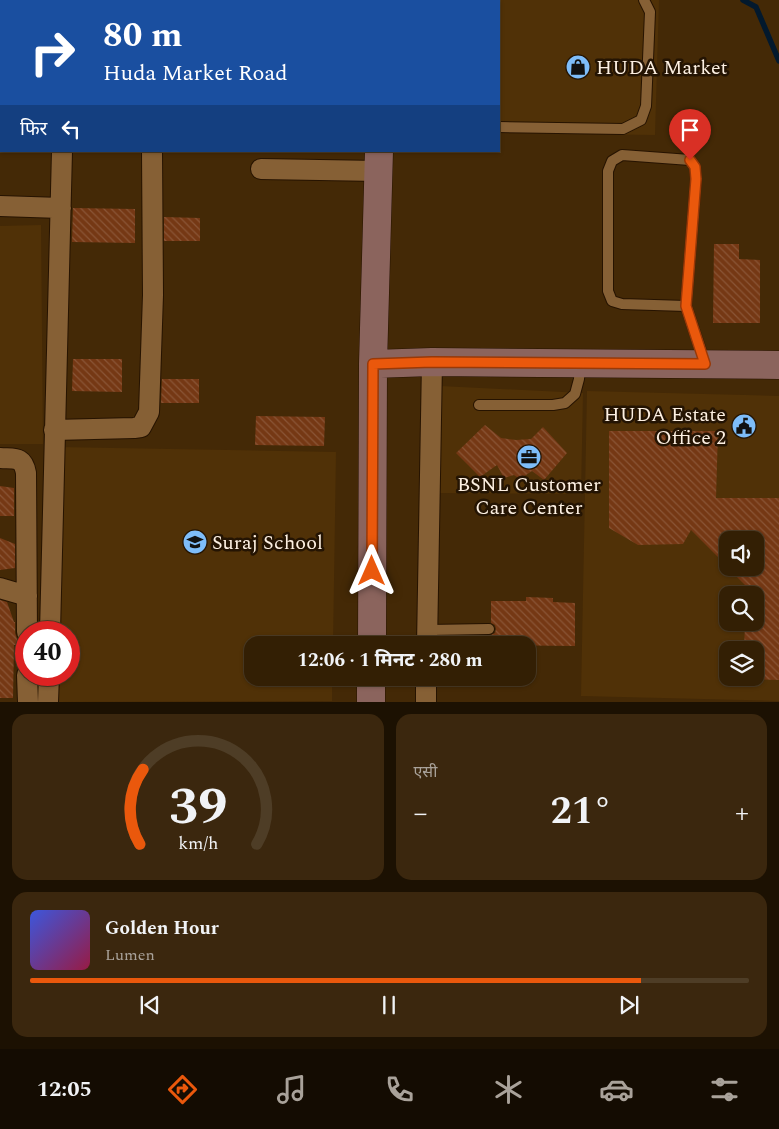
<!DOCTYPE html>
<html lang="hi">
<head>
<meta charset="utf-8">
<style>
  body { margin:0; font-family:Spectral,"Noto Sans Devanagari",serif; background:#3b270e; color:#f1f3f6; height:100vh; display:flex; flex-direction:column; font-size:19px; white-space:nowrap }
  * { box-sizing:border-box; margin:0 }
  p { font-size:16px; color:#a9a29a }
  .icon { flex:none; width:28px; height:28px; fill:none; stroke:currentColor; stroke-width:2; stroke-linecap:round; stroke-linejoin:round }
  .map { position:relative; height:702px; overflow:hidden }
  .side { display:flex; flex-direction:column; gap:12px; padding:12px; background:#1c1102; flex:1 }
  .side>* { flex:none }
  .banner { position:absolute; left:0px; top:0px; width:500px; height:152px; box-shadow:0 1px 4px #0004,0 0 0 1px #4e3d26; background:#1a4fa0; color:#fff; overflow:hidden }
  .tools { position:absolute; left:719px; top:531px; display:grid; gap:10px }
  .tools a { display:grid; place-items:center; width:45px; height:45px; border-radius:10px; background:#331f04; box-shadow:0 1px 4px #0004,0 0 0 1px #4e3d26; font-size:25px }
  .speed { position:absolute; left:15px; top:621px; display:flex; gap:10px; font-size:25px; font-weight:700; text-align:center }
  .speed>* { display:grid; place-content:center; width:65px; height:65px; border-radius:50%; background:#331f04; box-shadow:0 1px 4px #0004,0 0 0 1px #4e3d26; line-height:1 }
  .speed .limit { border:8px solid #d22; background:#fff; color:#111 }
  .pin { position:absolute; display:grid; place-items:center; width:42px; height:42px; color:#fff; margin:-51px -21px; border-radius:50% 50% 50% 0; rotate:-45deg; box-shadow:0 0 5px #0007 }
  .pin .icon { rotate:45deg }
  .me { position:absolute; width:55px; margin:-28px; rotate:0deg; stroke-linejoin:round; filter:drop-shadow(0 0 4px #0008) }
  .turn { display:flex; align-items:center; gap:18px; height:105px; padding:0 20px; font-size:22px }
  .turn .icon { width:65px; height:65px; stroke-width:2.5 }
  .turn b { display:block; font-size:35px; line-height:42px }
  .then { display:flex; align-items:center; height:48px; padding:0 20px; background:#0003; gap:10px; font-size:19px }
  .big { font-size:38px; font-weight:700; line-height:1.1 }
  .side .widget { flex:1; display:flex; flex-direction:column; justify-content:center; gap:8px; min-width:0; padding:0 18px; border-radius:15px; background:#3b270e }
  .side .dial { align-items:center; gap:0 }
  .dial svg { height:130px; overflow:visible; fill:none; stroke:#4e3d26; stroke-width:7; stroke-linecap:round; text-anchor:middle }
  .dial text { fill:#f1f3f6; stroke:none }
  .song { display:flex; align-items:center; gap:15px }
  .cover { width:60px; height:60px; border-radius:8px; background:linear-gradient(135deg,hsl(230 70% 55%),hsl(340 70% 35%)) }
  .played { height:5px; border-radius:2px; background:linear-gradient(90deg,#ea580c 85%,#4e3d26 85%) }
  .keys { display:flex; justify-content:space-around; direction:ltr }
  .heat { display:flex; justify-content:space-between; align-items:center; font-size:28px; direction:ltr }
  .side .tiles { flex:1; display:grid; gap:12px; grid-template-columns:1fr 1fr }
  .widget:last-child { grid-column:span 2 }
  .trip { position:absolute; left:244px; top:636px; width:292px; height:50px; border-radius:15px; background:#331f04; box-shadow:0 1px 4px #0004,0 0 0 1px #4e3d26; font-weight:700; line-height:50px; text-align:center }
  .menu { display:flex; height:80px; justify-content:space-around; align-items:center; background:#140c02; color:#a9a29a }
  .menu .icon { width:35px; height:35px }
  .menu .current { color:#ea580c }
  .menu b { font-size:22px; color:#f1f3f6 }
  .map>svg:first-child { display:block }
  .built { fill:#503107; fill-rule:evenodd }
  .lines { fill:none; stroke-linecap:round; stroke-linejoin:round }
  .stream { stroke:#03192d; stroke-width:5.5 }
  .building { fill:url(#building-back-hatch) }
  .lane-casing { stroke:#261300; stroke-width:12 }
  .street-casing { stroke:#261300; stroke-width:22 }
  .secondary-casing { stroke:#261300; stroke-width:29 }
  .lane { stroke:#866035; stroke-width:10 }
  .street { stroke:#866035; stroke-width:20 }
  .secondary { stroke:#8b645d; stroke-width:28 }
  .route-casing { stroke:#983908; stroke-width:12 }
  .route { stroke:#ea580c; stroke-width:9 }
  .labels { text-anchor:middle; stroke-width:5; stroke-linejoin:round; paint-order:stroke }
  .poi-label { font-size:20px; fill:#fdf0e2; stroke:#241403; text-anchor:start }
</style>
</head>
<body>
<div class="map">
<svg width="779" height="702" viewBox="0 0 779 702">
  <defs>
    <pattern id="building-back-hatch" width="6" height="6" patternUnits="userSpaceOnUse" patternTransform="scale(1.25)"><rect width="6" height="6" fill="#753814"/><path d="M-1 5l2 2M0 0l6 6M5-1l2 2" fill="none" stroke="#8a5536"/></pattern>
  </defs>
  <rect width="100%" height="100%" fill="#442906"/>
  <!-- built -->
  <path class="built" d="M416 0H659L655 135 499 133V1Z
    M41 225 43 444H0V226Z
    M440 386 583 393 581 494 438 493Z
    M587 391 779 396V701L581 696ZM728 540H755V568H728ZM728 595H755V622H728ZM728 650H755V678H728Z
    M57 447 336 452 333 645H252V678H332V701L53 702 54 675H69V632H54Z"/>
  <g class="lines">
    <!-- stream -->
    <path class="stream" d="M743 0 756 7 779 61"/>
  </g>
  <!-- building -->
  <path class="building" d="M73 208 135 209V243L72 242Z
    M164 217 200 218V241H164Z
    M714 244H739V259L760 260V323H713Z
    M73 359H122V392L72 391Z
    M162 379H199V403H161Z
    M256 416 325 417 324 446 255 445Z
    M485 425 501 438 516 440 531 439 543 427 567 453 544 480 532 471 520 479 514 475 504 478 497 465 480 477 456 453Z
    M609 431H718L716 498H779V680L743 679 755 678V650H744L745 622H755V595L728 568H755V540H728V567L691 530 683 544 638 545 609 528Z
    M0 486 14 488V516H0Z
    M0 538 15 544V568L0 570Z
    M526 597 553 598V602L575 603V646L491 645V635L495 633 496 629 495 625 491 623V601H526Z
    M0 600 7 602 14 622H15V633L17 639 18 645H14L13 698H0Z"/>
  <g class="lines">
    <defs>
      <path id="lane" d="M430 1 432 0
        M499 127 623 129 641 120 646 106 650 12 644 0
        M686 306 622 304 612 301 608 291V171L612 161 622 155 690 160 695 167 696 179 686 306 705 363
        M479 405H553L565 403 575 394 579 379 580 364
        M428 630 489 629"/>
      <path id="street" d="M66 1V0
        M0 66H1
        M261 169 378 171
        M0 206 61 208
        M54 430 134 428 141 427 149 412 153 295 152 151
        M0 458C15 459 23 456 26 473L27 632
        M0 588 27 596
        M50 632 62 151
        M427 645 432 362
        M27 675 28 702
        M48 702 49 675
        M426 702V678"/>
      <path id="secondary" d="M381 1V0
        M373 364 432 362 779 365
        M372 645 373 364 379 151
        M371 702V678"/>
    </defs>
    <!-- lane casing -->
    <use href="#lane" class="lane-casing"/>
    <!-- street casing -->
    <use href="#street" class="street-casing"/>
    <!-- secondary casing -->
    <use href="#secondary" class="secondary-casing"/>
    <!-- lane -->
    <use href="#lane" class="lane"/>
    <!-- street -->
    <use href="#street" class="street"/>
    <!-- secondary -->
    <use href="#secondary" class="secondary"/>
  </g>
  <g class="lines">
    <defs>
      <path id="route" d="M372 571 373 364 432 362 705 364 686 306 696 179 695 167 690 160"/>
    </defs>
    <!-- route casing -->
    <use href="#route" class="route-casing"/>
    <!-- route -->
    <use href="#route" class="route"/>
  </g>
  <!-- icons -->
  <defs>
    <symbol id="shop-disc" viewBox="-11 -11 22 22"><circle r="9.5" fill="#7ebdf9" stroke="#241403"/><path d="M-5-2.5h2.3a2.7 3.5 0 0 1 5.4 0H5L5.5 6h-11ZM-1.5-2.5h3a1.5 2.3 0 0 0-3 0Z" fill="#111"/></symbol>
    <symbol id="civic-disc" viewBox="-11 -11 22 22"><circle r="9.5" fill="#7ebdf9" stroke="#241403"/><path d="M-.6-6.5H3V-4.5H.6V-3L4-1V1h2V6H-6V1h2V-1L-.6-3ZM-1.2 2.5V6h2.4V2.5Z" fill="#111"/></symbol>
    <symbol id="office-disc" viewBox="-11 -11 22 22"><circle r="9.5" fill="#7ebdf9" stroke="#241403"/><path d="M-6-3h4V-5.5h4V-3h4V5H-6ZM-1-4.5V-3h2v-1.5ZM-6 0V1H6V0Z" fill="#111"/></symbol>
    <symbol id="school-disc" viewBox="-11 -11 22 22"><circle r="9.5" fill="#7ebdf9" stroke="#241403"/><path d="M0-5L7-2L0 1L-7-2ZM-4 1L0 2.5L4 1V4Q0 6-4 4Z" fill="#111"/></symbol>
  </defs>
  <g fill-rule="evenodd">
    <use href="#shop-disc" x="564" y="53" width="28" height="28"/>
    <use href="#civic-disc" x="730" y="412" width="28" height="28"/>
    <use href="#office-disc" x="515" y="443" width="28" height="28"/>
    <use href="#school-disc" x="181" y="528" width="28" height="28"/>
  </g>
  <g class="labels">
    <!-- poi labels -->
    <g class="poi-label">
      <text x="596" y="74">HUDA Market</text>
      <text x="726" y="421" text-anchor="end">HUDA Estate<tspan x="726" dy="23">Office 2</tspan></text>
      <text x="529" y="491" text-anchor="middle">BSNL Customer<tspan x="529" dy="23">Care Center</tspan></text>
      <text x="212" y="549">Suraj School</text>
    </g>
  </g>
</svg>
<div class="tools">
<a><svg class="icon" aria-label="sound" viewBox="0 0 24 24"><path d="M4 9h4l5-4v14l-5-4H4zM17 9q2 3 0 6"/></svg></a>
<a><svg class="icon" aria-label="search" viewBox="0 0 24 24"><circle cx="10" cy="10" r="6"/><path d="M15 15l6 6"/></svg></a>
<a><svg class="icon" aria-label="layers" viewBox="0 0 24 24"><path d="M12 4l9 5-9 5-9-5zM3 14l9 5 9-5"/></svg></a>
</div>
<div class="speed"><div class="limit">40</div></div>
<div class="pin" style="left:690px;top:160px;background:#d93025"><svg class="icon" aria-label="arrive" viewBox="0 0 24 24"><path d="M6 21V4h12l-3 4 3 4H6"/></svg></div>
<svg class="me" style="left:372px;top:571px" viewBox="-20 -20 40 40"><path d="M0-17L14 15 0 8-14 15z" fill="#ea580c" stroke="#fff" stroke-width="4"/></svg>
<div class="trip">12:06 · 1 मिनट · 280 m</div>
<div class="banner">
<div class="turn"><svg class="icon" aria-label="right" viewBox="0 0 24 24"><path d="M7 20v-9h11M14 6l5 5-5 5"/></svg><div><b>80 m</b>Huda Market Road</div></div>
<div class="then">फिर<svg class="icon" aria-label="left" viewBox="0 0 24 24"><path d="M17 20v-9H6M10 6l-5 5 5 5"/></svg></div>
</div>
</div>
<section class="side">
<div class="tiles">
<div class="widget dial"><svg viewBox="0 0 100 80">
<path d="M14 69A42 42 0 1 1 86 69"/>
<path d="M14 69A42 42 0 0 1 16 23" stroke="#ea580c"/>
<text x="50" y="56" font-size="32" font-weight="700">39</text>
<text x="50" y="72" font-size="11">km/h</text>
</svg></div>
<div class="widget"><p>एसी</p>
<div class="heat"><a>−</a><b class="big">21°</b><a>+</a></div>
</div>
<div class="widget">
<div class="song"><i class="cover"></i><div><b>Golden Hour</b><p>Lumen</p></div></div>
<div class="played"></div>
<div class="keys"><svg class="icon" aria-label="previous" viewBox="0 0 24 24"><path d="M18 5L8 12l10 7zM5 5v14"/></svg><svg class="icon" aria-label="pause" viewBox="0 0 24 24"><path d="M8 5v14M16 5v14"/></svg><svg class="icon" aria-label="next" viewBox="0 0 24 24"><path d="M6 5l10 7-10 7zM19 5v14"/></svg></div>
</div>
</div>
</section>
<nav class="menu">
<b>12:05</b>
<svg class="icon current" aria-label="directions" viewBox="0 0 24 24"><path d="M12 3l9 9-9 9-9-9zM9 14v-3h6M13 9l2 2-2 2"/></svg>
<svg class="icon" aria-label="music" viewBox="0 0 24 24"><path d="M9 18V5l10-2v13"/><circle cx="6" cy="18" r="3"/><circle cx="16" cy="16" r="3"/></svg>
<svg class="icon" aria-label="phone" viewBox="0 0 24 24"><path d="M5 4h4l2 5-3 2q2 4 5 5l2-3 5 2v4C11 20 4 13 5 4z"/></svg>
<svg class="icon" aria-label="climate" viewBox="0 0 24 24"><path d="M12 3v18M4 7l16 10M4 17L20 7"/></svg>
<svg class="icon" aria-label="car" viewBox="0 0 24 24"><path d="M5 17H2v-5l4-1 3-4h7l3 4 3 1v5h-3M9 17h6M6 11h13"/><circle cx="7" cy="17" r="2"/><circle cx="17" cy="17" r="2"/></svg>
<svg class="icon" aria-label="filters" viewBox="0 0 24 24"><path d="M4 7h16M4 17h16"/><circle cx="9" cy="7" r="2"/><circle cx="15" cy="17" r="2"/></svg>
</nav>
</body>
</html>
